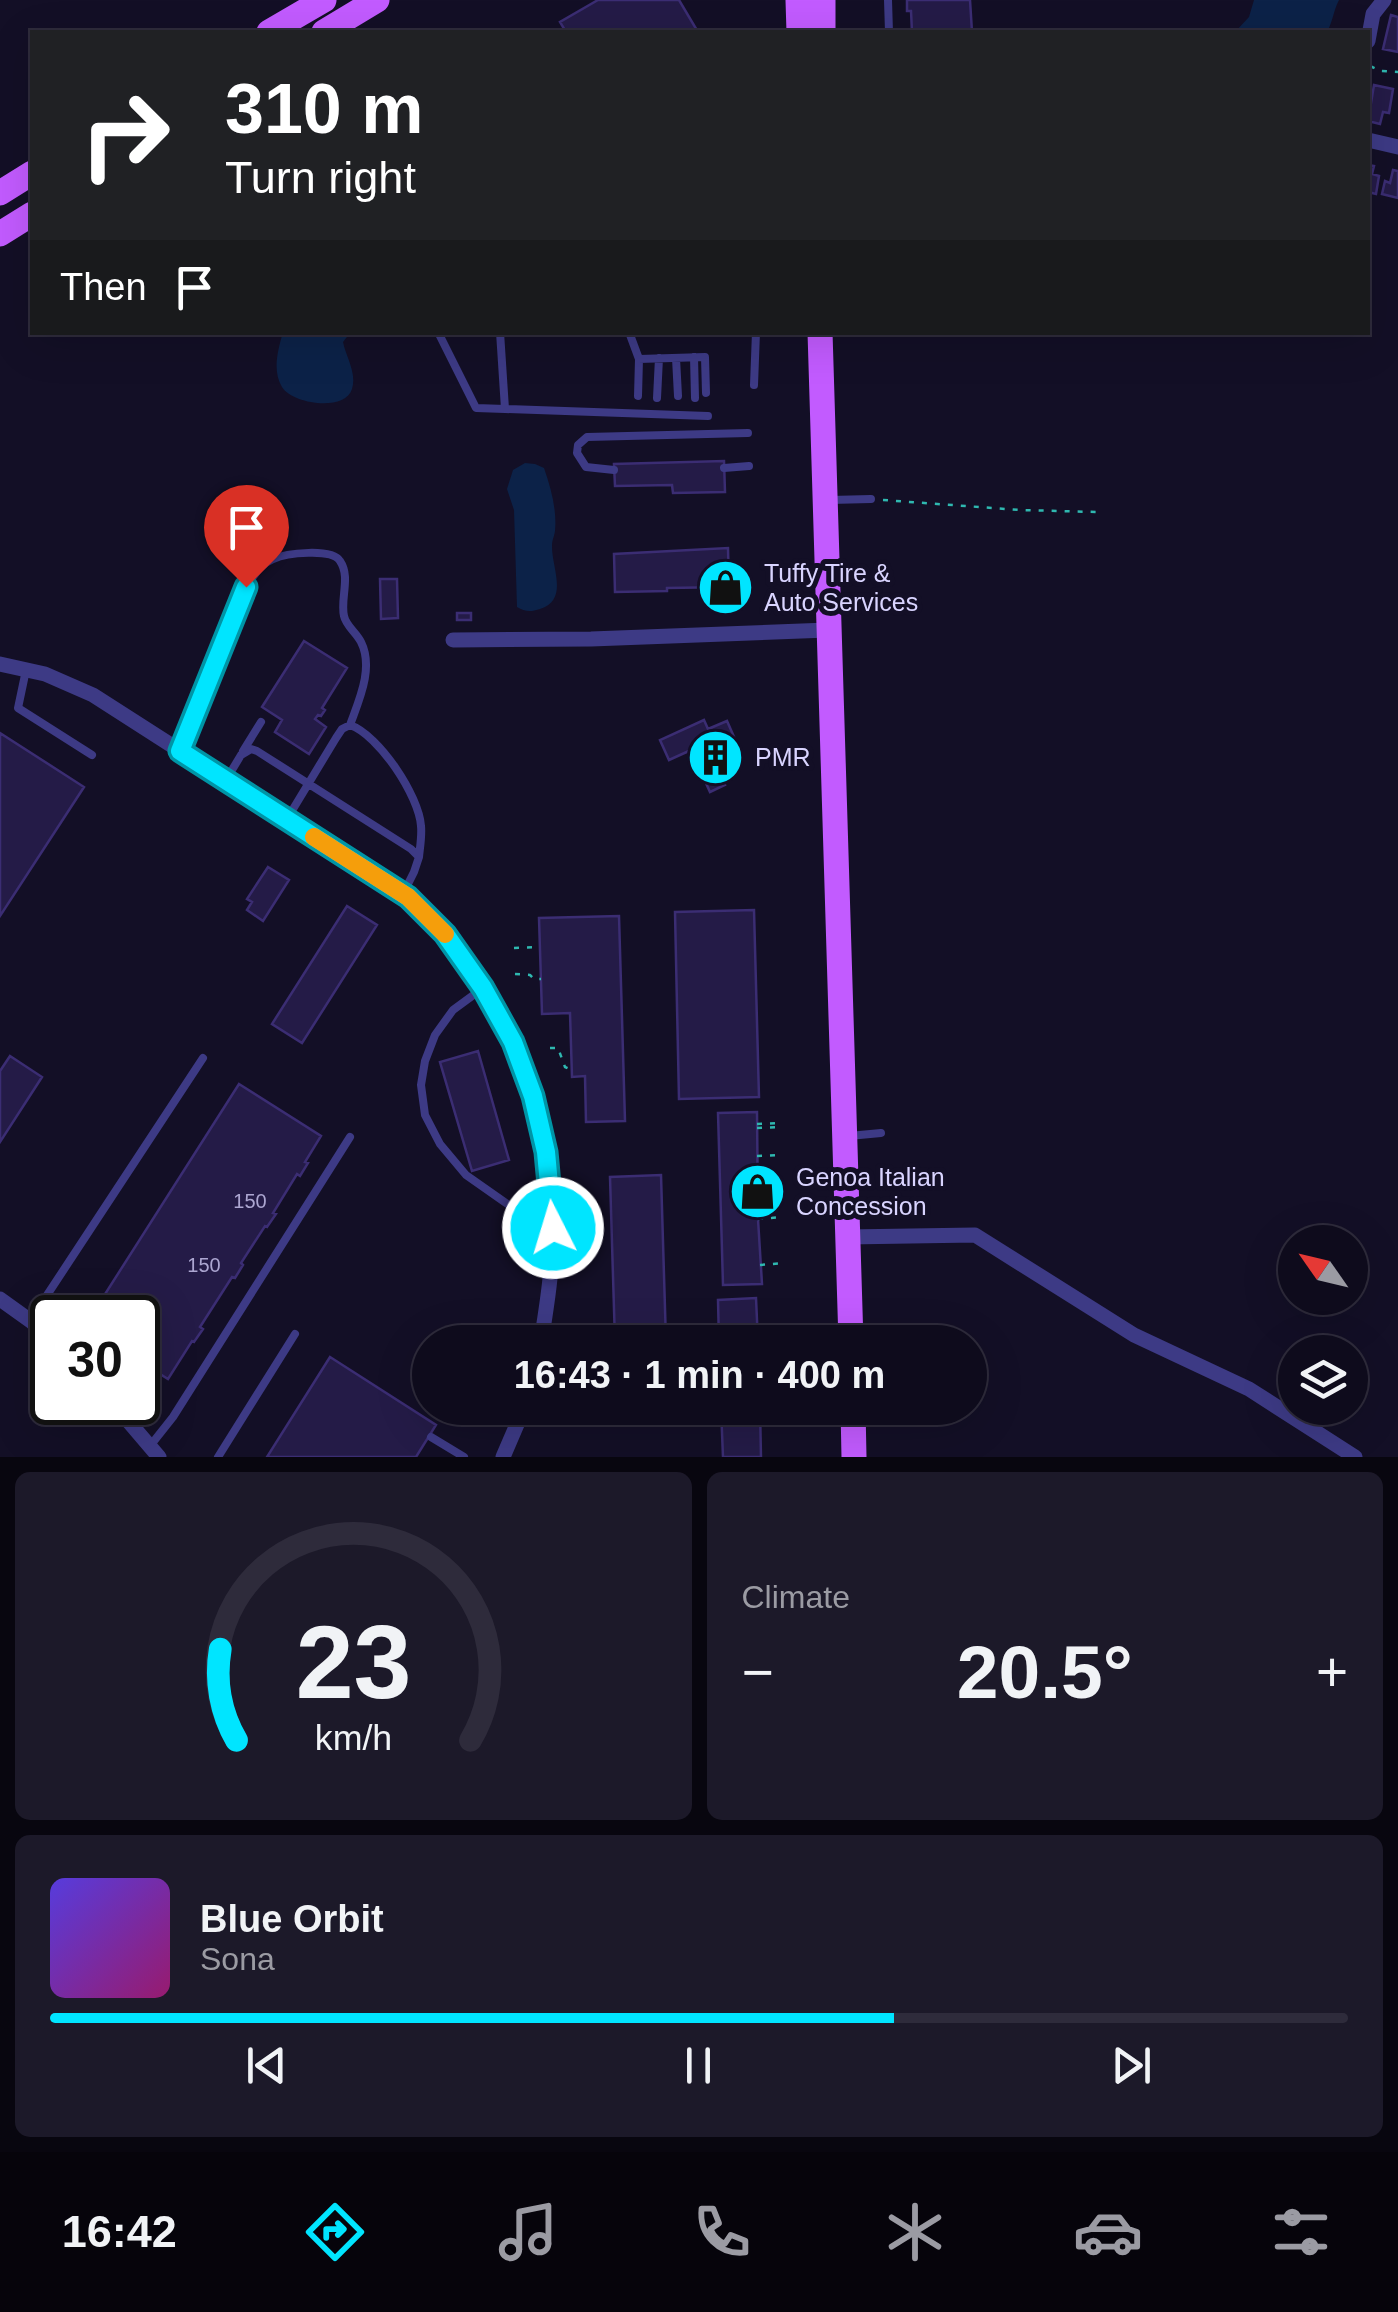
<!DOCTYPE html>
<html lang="en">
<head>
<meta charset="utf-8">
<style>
  body { margin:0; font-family:Arial,sans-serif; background:#1c1929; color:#f1f3f6; height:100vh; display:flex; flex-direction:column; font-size:38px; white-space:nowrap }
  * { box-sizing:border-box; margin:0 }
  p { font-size:32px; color:#9b9ba3 }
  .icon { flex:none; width:55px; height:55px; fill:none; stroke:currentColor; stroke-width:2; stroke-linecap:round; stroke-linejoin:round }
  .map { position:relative; height:1457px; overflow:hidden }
  .details { display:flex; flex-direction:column; gap:15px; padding:15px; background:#08060f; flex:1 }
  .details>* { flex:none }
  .guide { position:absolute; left:30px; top:30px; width:1340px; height:305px; border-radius:0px; box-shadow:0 10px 40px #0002,0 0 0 2px #2e2b3b; background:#202124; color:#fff; overflow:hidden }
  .needle { width:65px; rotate:304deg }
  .buttons { position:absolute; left:1278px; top:1225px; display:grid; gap:20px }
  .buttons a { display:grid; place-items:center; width:90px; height:90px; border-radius:50%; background:#0e0b1c; box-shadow:0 10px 40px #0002,0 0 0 2px #2e2b3b; font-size:50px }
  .speed { position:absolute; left:30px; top:1295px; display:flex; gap:20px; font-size:50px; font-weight:700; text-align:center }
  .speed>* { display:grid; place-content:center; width:130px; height:130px; border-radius:50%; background:#0e0b1c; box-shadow:0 10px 40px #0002,0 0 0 2px #2e2b3b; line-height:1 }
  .speed .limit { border:5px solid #111; border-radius:15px; background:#fff; color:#111 }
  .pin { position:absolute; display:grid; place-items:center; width:85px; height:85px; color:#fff; margin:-102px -42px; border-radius:50% 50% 50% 0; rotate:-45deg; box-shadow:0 0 10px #0007 }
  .pin .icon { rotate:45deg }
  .me { position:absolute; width:110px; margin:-55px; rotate:355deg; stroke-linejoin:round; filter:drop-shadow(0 0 8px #0008) }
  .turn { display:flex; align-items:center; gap:35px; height:210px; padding:0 30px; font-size:45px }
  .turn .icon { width:130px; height:130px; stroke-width:2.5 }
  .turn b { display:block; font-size:70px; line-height:85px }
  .then { display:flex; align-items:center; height:95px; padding:0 30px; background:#0003; gap:20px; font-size:38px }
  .big { font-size:75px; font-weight:600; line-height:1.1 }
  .details .widget { flex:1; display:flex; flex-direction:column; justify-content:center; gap:15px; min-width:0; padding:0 35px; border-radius:15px; background:#1c1929 }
  .details .dial { align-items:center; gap:0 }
  .dial svg { height:260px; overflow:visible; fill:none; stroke:#2e2b3b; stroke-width:7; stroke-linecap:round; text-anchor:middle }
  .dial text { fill:#f1f3f6; stroke:none }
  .song { display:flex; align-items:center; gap:30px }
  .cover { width:120px; height:120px; border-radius:15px; background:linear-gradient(135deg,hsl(250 70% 55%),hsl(320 70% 35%)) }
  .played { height:10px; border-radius:5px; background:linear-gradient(90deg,#00e5ff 65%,#2e2b3b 65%) }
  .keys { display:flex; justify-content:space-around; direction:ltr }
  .heat { display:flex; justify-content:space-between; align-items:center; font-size:55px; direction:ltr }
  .details .tiles { flex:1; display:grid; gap:15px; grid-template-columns:1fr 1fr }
  .widget:last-child { grid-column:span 2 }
  .trip { position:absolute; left:412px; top:1325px; width:575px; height:100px; border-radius:50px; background:#0e0b1c; box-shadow:0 10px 40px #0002,0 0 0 2px #2e2b3b; font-weight:600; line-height:100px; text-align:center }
  .tab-bar { display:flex; height:160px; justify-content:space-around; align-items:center; background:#06040b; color:#9b9ba3 }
  .tab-bar .icon { width:70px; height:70px }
  .tab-bar .active { color:#00e5ff }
  .tab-bar b { font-size:45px; color:#f1f3f6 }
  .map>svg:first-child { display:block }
  .water { fill:#0c2248 }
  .building { fill:#241b47; stroke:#3b2d73; stroke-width:2.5 }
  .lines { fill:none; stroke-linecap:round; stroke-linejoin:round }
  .path { stroke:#2fb8b0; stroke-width:2.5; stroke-dasharray:5 8; stroke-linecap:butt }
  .lane { stroke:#3d3a85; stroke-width:8 }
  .street { stroke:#3d3a85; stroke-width:15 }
  .primary { stroke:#c25bff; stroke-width:25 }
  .route-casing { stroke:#0095a6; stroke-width:25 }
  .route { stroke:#00e5ff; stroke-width:18 }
  .slow { stroke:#f59e0b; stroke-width:18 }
  .labels { text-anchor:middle; stroke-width:10; stroke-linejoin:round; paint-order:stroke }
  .number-label { font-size:20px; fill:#aca6d1 }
  .poi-label { font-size:25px; fill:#d9d4ff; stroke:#130f26; text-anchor:start }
</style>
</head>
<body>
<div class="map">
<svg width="1398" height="1457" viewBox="0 0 1398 1457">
  <rect width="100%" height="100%" fill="#130f26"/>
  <!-- water -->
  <path class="water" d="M1254 0H1339C1333 12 1333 21 1327 32H1235L1249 17Z
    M283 332 350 333 343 342C346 357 357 373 352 389 345 412 292 404 282 387 272 370 278 350 283 332Z
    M525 463 535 464 544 468C551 488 557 510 555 531 554 538 552 539 552 547 552 568 569 600 540 609 531 612 525 612 517 607L514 510 507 489 513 470Z"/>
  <!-- building -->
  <path class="building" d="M598 0H679L698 32H566L560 22Z
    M907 0H970L972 32H912L911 11H907Z
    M1391 15 1398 17V52L1383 49Z
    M1374 85 1393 89 1389 113 1383 112 1380 124 1368 121Z
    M1368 165 1374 166 1372 174 1379 176 1376 194 1368 192Z
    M1393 170 1398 171V198L1382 194 1385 181 1390 183Z
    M724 461 725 492 673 493 672 485 615 486 614 464Z
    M728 548 729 587 667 588V591L615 592 614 554Z
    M380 579H397L398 618 381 619Z
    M457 613H471V620H457Z
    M304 641 347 668 322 708 325 710 321 716 318 715 315 719 326 727 309 754 275 732 282 720 262 707Z
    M704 720 708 729 727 721 742 755 720 765 723 773 720 774 725 785 710 792 691 750 669 760 660 740Z
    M0 733 84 787 0 916Z
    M268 867 289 880 263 921 247 910 252 902 247 899Z
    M347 906 377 925 302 1043 272 1024Z
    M754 910 759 1097 679 1099 675 912Z
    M619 916 625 1121 586 1122 585 1076 572 1077 570 1013 542 1014 539 918Z
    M478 1051 509 1160 472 1171 440 1062Z
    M10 1056 42 1077 0 1142V1071Z
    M239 1084 321 1136 305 1162 308 1163 300 1176 297 1174 273 1213 276 1214 267 1227 265 1226 241 1263 243 1265 235 1278 232 1277 200 1327 203 1329 194 1342 192 1341 168 1379 138 1360V1318H99L93 1313Z
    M757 1112 758 1219 762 1284 723 1285 718 1113Z
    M661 1175 666 1342H615L610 1177Z
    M756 1298 758 1342H719L718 1300Z
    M330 1357 436 1425 416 1457H267Z
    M721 1408H760L761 1457H723Z"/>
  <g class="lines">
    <!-- path -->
    <path class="path" d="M1370 66 1381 71 1398 72
      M883 500 1020 510 1097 512
      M514 948 540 947
      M515 974 530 975 534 979H541
      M550 1048H558L565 1067 572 1070
      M757 1124 779 1123
      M757 1128 780 1127
      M757 1156 780 1155
      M757 1171H781
      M757 1191 781 1190
      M758 1219 782 1217
      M760 1265 784 1263"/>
    <!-- lane -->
    <path class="lane" d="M888 0 889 32
      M438 332 476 408 505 409 500 332
      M629 332 639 359 638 396
      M694 357 695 398
      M676 358 678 396
      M639 359 705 357 706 393
      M754 385 756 332
      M657 398 659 358
      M505 409 708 416
      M724 468 749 466
      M614 470 586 467 577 453 578 445 587 437 748 433
      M830 500 871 499
      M26 670 18 708 92 755
      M181 751 246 587C254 576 260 564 273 559 286 553 332 548 340 561 351 577 340 599 344 616 346 626 356 632 361 642 374 668 359 700 350 725
      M243 751 261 722
      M226 780 241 755 251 749 257 751 411 849 419 857 414 872 403 894
      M287 819 336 738 342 729 350 725C379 735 419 796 421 826 422 836 420 847 419 857
      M483 988 453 1010 435 1035 425 1061 421 1085 425 1115 440 1144 466 1175 513 1208 552 1221
      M849 1136 881 1133
      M30 1321 203 1058
      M431 1437 464 1457
      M150 1446 173 1417 350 1137
      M218 1457 295 1334"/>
    <!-- street -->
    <path class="street" d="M1368 41 1373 14 1384 0
      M1368 140 1398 147
      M453 640 591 639 828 630
      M0 664 45 674 93 695 408 897C421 910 435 922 446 935 512 1017 553 1122 553 1227 553 1266 547 1305 541 1342
      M847 1237 975 1235 1134 1335 1249 1389 1355 1457
      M0 1299 32 1322 52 1342
      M112 1402 159 1457
      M503 1457 524 1408"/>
    <!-- primary -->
    <path class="primary" d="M798 0 799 32
      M823 0V32
      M269 32 324 0
      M324 32 377 0
      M0 193 32 173
      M0 234 32 214
      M820 332 851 1342
      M853 1408 854 1457"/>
  </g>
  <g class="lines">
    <defs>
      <path id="route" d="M246 587 180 751 408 897 445 934 483 988 513 1042 533 1096 546 1152 553 1228"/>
    </defs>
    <!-- route casing -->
    <use href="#route" class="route-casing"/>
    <!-- route -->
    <use href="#route" class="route"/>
    <!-- slow -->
    <path class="slow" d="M314 837 408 897 445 934"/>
  </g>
  <!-- icons -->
  <defs>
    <symbol id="shop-disc" viewBox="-11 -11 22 22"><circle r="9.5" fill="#00e5ff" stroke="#130f26"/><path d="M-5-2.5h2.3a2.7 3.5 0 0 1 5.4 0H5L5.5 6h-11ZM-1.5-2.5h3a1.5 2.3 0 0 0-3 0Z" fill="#111"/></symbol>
    <symbol id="building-disc" viewBox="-11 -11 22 22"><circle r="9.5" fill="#00e5ff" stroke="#130f26"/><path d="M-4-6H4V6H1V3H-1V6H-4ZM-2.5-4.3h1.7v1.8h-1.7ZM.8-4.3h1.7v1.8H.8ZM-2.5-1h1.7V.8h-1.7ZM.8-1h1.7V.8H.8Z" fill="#111"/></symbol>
  </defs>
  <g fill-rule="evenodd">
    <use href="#shop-disc" x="694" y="556" width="63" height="63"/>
    <use href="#building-disc" x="684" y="726" width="63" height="63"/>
    <use href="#shop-disc" x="726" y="1160" width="63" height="63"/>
  </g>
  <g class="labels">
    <!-- number labels -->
    <g class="number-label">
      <text x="250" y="1208">150</text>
      <text x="204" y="1272">150</text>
    </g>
    <!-- poi labels -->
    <g class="poi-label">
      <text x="764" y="582">Tuffy Tire &amp;<tspan x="764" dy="29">Auto Services</tspan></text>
      <text x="755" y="766">PMR</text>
      <text x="796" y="1186">Genoa Italian<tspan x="796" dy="29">Concession</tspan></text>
    </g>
  </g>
</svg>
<div class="buttons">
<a><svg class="needle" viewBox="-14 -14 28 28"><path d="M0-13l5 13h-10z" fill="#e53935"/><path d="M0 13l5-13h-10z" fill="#9b9ba3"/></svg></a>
<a><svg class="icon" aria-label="layers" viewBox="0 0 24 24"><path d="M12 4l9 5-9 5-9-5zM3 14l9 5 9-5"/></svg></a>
</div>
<div class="speed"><div class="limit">30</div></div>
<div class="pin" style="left:246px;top:587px;background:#d93025"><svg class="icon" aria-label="arrive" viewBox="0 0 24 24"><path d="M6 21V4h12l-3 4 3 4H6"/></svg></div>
<svg class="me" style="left:553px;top:1228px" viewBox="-20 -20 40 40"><circle r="17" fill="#00e5ff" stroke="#fff" stroke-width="3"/><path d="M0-11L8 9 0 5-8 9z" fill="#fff"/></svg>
<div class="trip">16:43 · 1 min · 400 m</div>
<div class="guide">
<div class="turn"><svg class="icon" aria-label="right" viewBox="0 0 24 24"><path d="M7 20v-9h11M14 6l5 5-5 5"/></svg><div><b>310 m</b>Turn right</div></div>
<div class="then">Then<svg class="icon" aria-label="arrive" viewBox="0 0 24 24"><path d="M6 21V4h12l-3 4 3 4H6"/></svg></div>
</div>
</div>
<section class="details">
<div class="tiles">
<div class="widget dial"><svg viewBox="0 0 100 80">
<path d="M14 69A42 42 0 1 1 86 69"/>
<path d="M14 69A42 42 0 0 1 9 41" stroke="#00e5ff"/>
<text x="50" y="56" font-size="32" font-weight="700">23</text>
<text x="50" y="72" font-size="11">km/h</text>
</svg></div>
<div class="widget"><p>Climate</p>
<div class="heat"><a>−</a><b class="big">20.5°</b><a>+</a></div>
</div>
<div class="widget">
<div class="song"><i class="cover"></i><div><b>Blue Orbit</b><p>Sona</p></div></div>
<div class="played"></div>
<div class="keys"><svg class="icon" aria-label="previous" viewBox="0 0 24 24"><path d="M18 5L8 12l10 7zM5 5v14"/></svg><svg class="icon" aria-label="pause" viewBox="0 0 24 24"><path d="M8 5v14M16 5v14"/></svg><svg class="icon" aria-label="next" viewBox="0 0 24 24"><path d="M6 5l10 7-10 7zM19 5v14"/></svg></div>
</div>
</div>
</section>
<nav class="tab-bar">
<b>16:42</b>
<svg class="icon active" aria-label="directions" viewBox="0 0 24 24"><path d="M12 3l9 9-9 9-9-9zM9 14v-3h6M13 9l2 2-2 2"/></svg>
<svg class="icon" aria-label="music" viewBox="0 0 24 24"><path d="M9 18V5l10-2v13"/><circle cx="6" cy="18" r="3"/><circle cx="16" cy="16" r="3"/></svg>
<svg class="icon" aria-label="phone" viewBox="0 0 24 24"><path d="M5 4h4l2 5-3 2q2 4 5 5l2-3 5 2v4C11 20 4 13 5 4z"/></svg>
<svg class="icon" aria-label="climate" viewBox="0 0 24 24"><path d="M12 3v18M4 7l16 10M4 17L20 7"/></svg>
<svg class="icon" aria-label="car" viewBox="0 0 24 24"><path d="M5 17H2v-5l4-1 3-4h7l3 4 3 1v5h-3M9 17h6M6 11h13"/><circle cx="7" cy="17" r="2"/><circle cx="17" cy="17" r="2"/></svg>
<svg class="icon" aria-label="filters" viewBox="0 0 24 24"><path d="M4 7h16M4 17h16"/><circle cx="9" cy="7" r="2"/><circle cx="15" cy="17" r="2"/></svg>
</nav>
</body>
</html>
